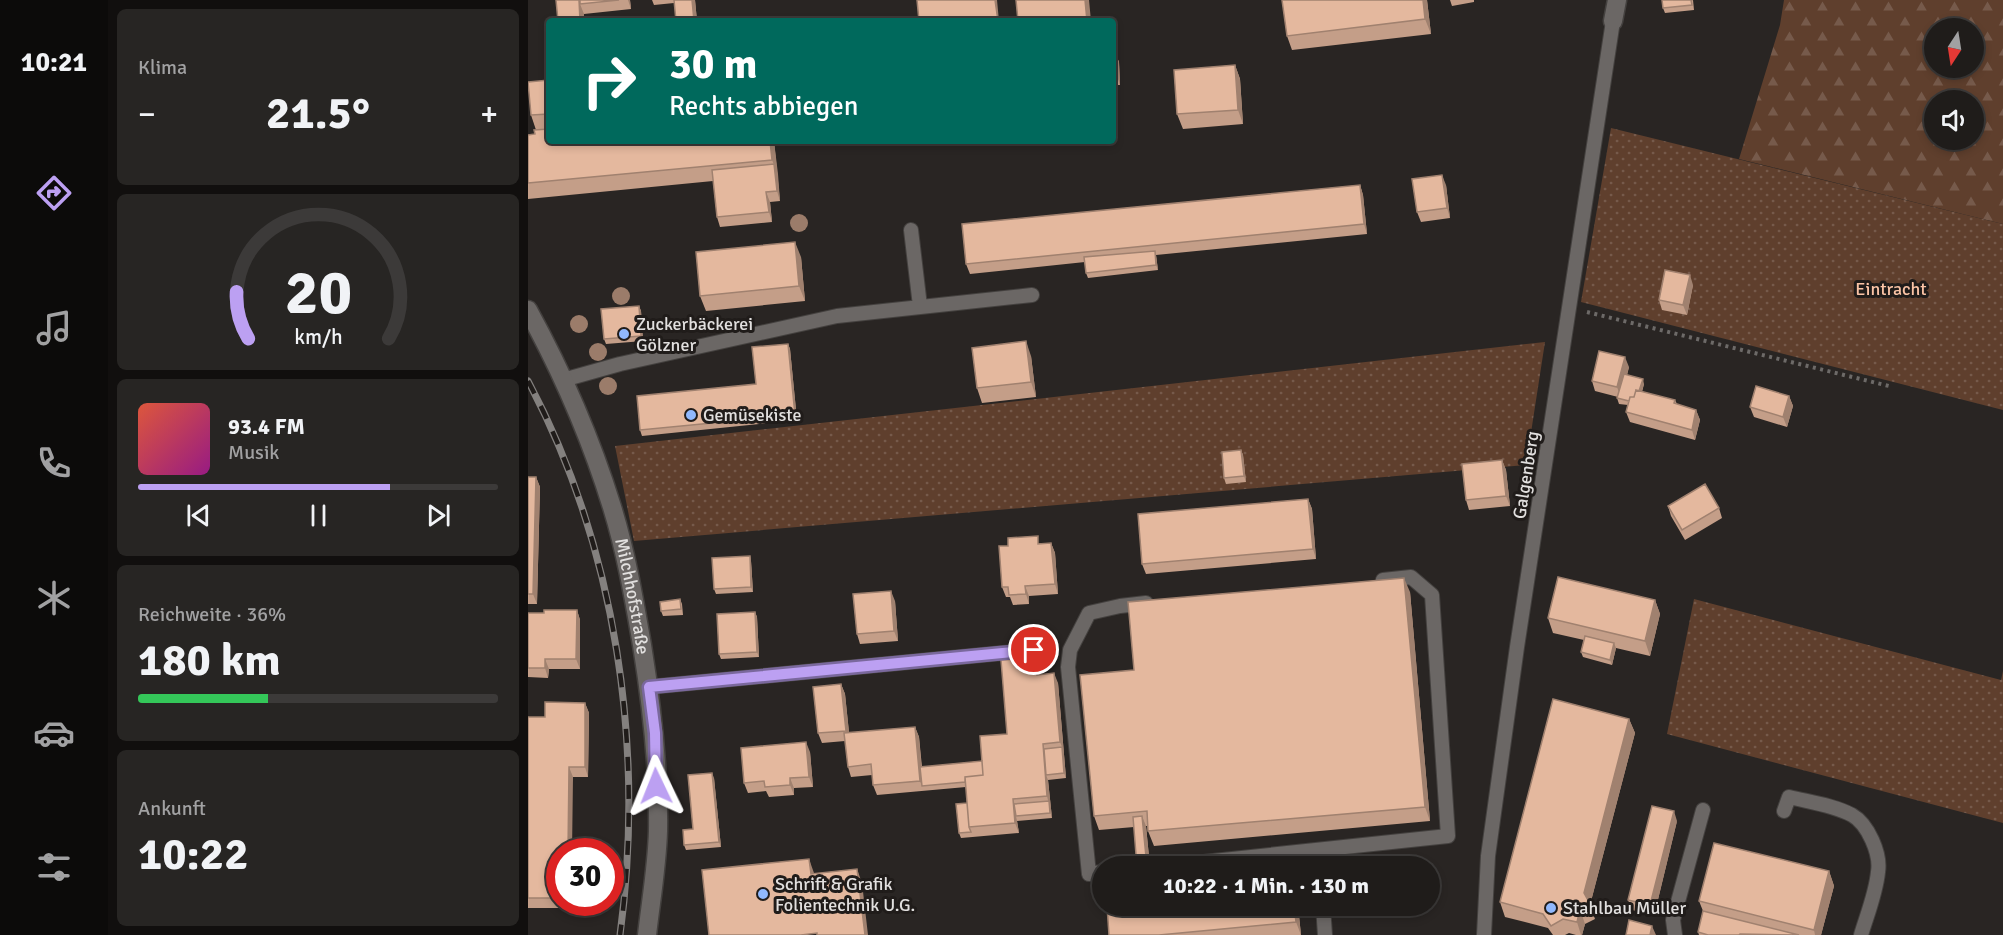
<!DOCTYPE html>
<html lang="de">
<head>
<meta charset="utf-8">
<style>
  body { margin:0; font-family:Signika,sans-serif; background:#272523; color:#f1f3f6; height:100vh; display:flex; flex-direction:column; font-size:22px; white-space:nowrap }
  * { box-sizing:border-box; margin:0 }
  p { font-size:20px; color:#a1a1a2 }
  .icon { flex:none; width:33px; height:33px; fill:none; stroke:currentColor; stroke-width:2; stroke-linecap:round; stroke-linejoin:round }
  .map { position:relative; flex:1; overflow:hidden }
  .panel { display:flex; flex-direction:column; gap:9px; padding:9px; background:#110f0e; width:420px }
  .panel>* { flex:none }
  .top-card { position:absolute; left:18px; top:18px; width:570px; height:126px; border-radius:6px; box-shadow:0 3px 9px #0003,0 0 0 2px #3c3a39; background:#00695c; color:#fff; overflow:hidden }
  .needle { width:39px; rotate:192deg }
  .fabs { position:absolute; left:1396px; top:18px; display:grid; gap:12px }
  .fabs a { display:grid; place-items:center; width:60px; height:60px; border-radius:50%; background:#1f1c1a; box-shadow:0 3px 9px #0003,0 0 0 2px #3c3a39; font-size:30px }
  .speed { position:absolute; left:18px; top:838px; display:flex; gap:12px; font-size:30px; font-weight:700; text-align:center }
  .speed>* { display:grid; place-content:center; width:78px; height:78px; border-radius:50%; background:#1f1c1a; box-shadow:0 3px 9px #0003,0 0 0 2px #3c3a39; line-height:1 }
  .speed .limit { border:9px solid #d22; background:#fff; color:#111 }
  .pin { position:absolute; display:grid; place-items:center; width:51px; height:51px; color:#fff; margin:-26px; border:3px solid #fff; border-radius:50%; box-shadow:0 2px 6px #0007 }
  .me { position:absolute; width:66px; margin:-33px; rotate:358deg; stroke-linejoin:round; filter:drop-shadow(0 0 4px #0008) }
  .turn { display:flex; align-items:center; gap:21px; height:126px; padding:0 24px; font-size:27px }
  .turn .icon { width:78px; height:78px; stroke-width:2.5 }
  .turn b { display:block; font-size:42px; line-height:51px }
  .big { font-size:45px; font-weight:800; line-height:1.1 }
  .panel .tile { flex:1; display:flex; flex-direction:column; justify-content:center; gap:9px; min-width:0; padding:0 21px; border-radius:9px; background:#272523 }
  .panel .dial { align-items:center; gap:0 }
  .dial svg { height:156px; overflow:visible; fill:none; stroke:#3c3a39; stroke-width:7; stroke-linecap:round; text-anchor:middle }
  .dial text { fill:#f1f3f6; stroke:none }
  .song { display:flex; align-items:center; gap:18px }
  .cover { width:72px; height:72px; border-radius:9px; background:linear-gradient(135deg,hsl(10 70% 55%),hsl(310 70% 35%)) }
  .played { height:6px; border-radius:3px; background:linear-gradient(90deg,#bca0f2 70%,#3c3a39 70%) }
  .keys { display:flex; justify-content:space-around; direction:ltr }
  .heat { display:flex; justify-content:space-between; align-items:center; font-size:33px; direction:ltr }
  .charge { height:9px; border-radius:4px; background:linear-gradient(90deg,#34c759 36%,#3c3a39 0) }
  .trip { position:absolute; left:564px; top:856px; width:348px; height:60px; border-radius:30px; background:#1f1c1a; box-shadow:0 3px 9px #0003,0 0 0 2px #3c3a39; font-weight:800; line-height:60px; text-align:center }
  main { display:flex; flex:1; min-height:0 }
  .tab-bar { display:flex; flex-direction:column; width:108px; justify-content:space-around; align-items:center; background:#0c0b0a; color:#a1a1a2 }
  .tab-bar .icon { width:42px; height:42px }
  .tab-bar .selected { color:#bca0f2 }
  .tab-bar b { font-size:27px; color:#f1f3f6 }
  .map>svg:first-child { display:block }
  .forest { fill:url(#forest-firs); fill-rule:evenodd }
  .garden { fill:url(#garden-dots) }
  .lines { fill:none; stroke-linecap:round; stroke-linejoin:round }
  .service-casing { stroke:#44413f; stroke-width:16 }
  .minor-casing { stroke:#44413f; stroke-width:21 }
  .path { stroke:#6d6a68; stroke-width:4; stroke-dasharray:3 4.5; stroke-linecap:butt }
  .service { stroke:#6b6765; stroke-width:14 }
  .minor { stroke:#6b6765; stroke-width:18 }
  .rail-casing { stroke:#84817f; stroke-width:7 }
  .rail { stroke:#201c1a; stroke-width:4.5; stroke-dasharray:14; stroke-linecap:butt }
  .tree { fill:#9b7c6a }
  .wall { fill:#c49e88 }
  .shaded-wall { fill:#a0816f }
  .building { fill:#e4b89e; stroke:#a0816f; stroke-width:1.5 }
  .route-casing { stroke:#7a689d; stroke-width:15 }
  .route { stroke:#bca0f2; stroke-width:10 }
  .poi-dot { fill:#90b8fd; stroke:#201c1a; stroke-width:2 }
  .labels { text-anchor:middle; stroke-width:6; stroke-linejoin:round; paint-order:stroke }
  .park-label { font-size:18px; fill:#f9c3a5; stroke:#201c1a }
  .poi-label { font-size:18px; fill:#e2e0df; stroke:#201c1a; text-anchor:start }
  .street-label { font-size:18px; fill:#e2e0df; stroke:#201c1a }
</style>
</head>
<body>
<main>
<nav class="tab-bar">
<b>10:21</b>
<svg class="icon selected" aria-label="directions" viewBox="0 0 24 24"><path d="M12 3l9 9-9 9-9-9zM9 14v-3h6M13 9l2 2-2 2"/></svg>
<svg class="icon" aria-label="music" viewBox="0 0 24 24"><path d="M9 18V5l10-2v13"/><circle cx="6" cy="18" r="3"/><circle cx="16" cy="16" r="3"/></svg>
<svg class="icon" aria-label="phone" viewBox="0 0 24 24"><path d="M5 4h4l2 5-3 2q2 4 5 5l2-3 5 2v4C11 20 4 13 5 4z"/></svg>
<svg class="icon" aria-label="climate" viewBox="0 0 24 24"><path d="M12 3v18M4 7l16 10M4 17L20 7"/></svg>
<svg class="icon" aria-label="car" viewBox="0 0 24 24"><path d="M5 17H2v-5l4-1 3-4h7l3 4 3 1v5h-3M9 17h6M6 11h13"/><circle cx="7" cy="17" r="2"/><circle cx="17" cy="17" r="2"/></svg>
<svg class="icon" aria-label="filters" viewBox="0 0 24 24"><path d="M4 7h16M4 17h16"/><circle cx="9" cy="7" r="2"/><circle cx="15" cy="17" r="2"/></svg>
</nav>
<section class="panel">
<div class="tile"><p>Klima</p>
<div class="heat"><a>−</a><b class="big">21.5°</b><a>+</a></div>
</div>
<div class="tile dial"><svg viewBox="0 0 100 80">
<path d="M14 69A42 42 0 1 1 86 69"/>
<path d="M14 69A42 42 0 0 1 8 45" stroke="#bca0f2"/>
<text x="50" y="56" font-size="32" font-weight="700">20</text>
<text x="50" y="72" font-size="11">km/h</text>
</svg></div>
<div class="tile">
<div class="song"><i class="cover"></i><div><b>93.4 FM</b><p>Musik</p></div></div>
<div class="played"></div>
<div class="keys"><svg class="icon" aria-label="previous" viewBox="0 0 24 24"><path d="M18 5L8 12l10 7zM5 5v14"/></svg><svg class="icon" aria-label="pause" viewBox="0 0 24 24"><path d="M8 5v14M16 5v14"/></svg><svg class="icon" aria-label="next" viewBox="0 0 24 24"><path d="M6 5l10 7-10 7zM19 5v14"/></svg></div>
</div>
<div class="tile"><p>Reichweite · 36%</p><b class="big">180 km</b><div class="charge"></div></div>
<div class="tile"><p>Ankunft</p><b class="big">10:22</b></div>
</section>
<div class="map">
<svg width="1475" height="935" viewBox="0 0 1475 935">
  <defs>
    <pattern id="forest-firs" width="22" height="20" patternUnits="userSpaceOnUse" patternTransform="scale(1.5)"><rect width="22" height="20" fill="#5f3f2d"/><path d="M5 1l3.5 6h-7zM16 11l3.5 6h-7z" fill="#765a4b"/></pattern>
    <pattern id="garden-dots" width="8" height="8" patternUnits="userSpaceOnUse" patternTransform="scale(1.5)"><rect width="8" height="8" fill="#5f3f2d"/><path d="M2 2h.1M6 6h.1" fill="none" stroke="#765a4b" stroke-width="1.8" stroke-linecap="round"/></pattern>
  </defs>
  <rect width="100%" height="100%" fill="#292523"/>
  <!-- forest -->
  <path class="forest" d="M1256 0H1475V224L1211 159 1252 25ZM1407 28H1446V68H1407ZM1407 100H1446V140H1407Z"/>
  <!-- garden -->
  <path class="garden" d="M1083 128 1475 224V410L1053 302Z
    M1017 342 998 465 106 541 87 446Z
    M1166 599 1473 680 1475 671V823L1139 734Z"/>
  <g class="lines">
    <defs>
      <path id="service" d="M383 230 392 306
        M35 380 92 364 309 316 504 295
        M121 687 506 650
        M1256 811 1261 797C1281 802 1305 805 1324 815 1340 824 1353 854 1350 872 1348 893 1339 915 1333 935
        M791 851 792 867
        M628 867 920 836 904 595 883 577 855 580
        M574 872 561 874 540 667 542 650 561 613 592 606 618 603
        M795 906 797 935
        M956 935 960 856 989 647 1085 21
        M1147 935 1145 920 1175 810"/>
      <g id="minor">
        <path d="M1085 21 1089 0"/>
        <path id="s1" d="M0 310C34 372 63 439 84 507 98 552 106 599 114 645 124 707 131 768 130 831 129 866 123 900 119 935"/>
      </g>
    </defs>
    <!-- service casing -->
    <use href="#service" class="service-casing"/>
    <!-- minor casing -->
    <use href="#minor" class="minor-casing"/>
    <!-- path -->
    <path class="path" d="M1059 312 1361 386"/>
    <!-- service -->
    <use href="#service" class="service"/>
    <!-- minor -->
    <use href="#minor" class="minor"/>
    <defs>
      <path id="rail" d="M0 381C89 549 117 748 92 935"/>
    </defs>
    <!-- rail casing -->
    <use href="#rail" class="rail-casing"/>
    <!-- rail -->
    <use href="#rail" class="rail"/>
  </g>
  <!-- trees -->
  <g class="tree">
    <circle cx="271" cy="223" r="9"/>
    <circle cx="93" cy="296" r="9"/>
    <circle cx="51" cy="324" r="9"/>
    <circle cx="70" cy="352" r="9"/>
    <circle cx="80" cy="386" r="9"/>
  </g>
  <!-- wall -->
  <path class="wall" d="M28 0H102L103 9 56 14V21Z
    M124 0H167L169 21 146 3 126 5Z
    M899 0 903 34 764 50 759 36Z
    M922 0H946V2L924 6Z
    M1165 0 1166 10 1137 13 1135 8Z
    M585 48 591 62 592 85H585Z
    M707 65 712 79 715 124 655 129 649 114Z
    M21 80V141H246L252 201 242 202 244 222 192 227 189 217 185 181 0 199V135L7 134 8 130 3 115Z
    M397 141H439L399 145Z
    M832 185 835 195 839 234 628 255 630 270 560 278 558 273 557 262 442 274 438 264Z
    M918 185 922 218 893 222 889 212Z
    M273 257 277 301 178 311 172 296Z
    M1165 285 1159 315 1134 310 1131 300Z
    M111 306 113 311 115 341 78 344 76 339Z
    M260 344 262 349 269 420 114 436 112 430 228 384Z
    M503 356 508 397 454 403 449 388Z
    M1101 367 1099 375 1116 384 1114 392 1147 400 1149 404 1168 410 1172 420 1167 440 1102 422 1098 412 1100 405 1091 404 1089 398 1090 397 1067 391 1064 381Z
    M1261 396 1265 406 1259 427 1226 417 1222 407Z
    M713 450 715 455 718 482 698 484 696 478Z
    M974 460 978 470 982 506 941 510 938 500Z
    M0 477H8L12 487 9 604H0Z
    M780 499 784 509 788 559 618 574 614 564Z
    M1140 506 1191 508 1194 518 1157 540 1143 516Z
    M512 543H523L527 553 530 594 501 596V604L485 605 482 597H478L474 587Z
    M222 556 223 561 225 592 188 594 186 589Z
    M882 592 902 821 626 846 620 831V826H618L622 867H609L606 827 571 830 566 816 606 670Z
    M152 599 154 604 155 615 135 616 133 611Z
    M1127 600 1132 614 1122 656 1088 648 1084 665 1055 657 1053 652 1056 640 1025 633 1020 618Z
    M367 601 370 641 332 644 329 634Z
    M49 610 52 620V669H21L20 678 0 677V613H16Z
    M227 612 229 617 231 657 193 659 191 654Z
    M507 658 511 668 512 675 530 683 538 778 520 780 524 818 489 821 491 833 433 838 431 833 439 803 438 787 349 795 345 785 344 775 323 777 320 767 317 741 294 743 290 733 313 684 317 694 321 733 387 727 391 737 394 767 454 761 479 734Z
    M57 703 61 713 60 777H45L32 852V903H43V908H0V717H17Z
    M1101 719 1107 733 1062 905 1067 919 1057 924 1054 935H1048L1041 933 1037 935H1025L1020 928 977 917 972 902Z
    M282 752 285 787 266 788V795L241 797 238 791 220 793 216 783Z
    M186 778 193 847 158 850 156 845 165 829Z
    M1149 821 1126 916 1104 910 1100 900Z
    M1301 871 1306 886 1293 935H1171L1170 932 1175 911 1171 901Z
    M770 906 773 935H581Z"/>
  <!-- shaded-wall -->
  <path class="shaded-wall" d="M51 0H55L52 4 56 14V21H52Z
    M100 0H102L103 9Z
    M164 0H167L169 21H166Z
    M467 0H469L471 21H470Z
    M557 0H561L563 21H559Z
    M895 0H899L903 34 897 19Z
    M585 48 591 62 592 85 587 70Z
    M707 65 712 79 715 124 710 110Z
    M242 141H246L250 174 244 160Z
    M246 164 250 174 252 201 249 191Z
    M914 175 918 185 922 218 919 208Z
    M832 185 835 195 839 234 836 224Z
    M238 192 242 202 244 222 241 212Z
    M267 242 273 257 277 301 271 286Z
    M627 251 628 256 630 270 628 265Z
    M1162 275 1165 285 1159 315 1155 305Z
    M111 306 113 311 115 341 113 336Z
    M498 341 503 356 508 397 503 382Z
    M260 344 262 349 269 420 267 415Z
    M1097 357 1101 367 1093 398 1089 387Z
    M1115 379 1116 384 1109 407 1107 402Z
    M1261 396 1265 406 1259 427 1255 417Z
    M1168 410 1172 420 1167 440 1164 430Z
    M713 450 715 455 718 482 716 476Z
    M974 460 978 470 982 506 978 496Z
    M8 477 12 487 9 604 5 594Z
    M780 499 784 509 788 559 785 549Z
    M523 543 527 553 530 594 527 584Z
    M222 556 223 561 225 592 223 587Z
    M876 578 882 592 902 821 897 807Z
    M497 586 501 596V604L498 594Z
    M363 591 367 601 370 641 366 631Z
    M1127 600 1132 614 1122 656 1117 641Z
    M49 610 52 620V669L48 659Z
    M227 612 229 617 231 657 229 652Z
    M1086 643 1088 648 1084 665 1082 660Z
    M507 658 511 668 512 685 509 675Z
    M17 659 21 669 20 678 17 668Z
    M526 673 530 683 538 778 536 773 534 747 532 742Z
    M313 684 317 694 322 741 318 731Z
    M57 703 61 713 60 777 57 767Z
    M1101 719 1107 733 1062 905 1056 893Z
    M387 727 391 737 395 786H394L392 781Z
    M278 742 282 752 285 787 281 777Z
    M515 744 518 754V775L520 780 524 818 519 796Z
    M41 767 45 777 44 852H40Z
    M184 773 186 778 193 847 191 842Z
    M262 778 266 788V795L262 785Z
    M485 799 488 809V816L489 821 491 833 487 823Z
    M1146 811 1149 821 1126 916 1122 905Z
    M614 816 618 826 622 867H619Z
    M281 859 286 873 283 874Z
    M329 869 334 883 340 935H337Z
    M1301 871 1306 886 1293 935H1287L1286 930Z
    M766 906H770L773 935 768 922Z
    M1052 909 1057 924 1054 935H1053L1049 922Z
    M1124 926 1128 935H1122Z"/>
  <!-- building -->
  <path class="building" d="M28 0H51L52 21H30Z
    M52 0H91L52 4Z
    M146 0H164L166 21H148Z
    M389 0H467L470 21H391Z
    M488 0H557L559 21H490Z
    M754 0H895L897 19 759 36Z
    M1134 0H1163L1164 5 1135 8Z
    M585 48 587 70H585Z
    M707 65 710 110 649 114 646 70Z
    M21 80V114L3 115 0 82Z
    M21 129V141H242L244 160 0 183V135L7 134 6 130Z
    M246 164 249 191 238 192 241 212 189 217 184 170Z
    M914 175 919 208 889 212 884 179Z
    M832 185 836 224 438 264 434 224Z
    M267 242 271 286 172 296 168 252Z
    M627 251 628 265 558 273 556 257Z
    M1137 270 1162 275 1155 305 1131 300Z
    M111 306 113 336 76 339 73 309Z
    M498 341 503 382 449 388 444 348Z
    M260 344 267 415 112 430 109 396 228 384 224 347Z
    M1071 351 1097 357 1089 387 1064 381Z
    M1096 374 1115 379 1111 391 1108 390 1106 397H1102L1101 401 1089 398Z
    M1228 386 1261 396 1255 417 1222 407Z
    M1108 390 1147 400 1146 403 1168 410 1164 430 1098 412 1102 397H1106Z
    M713 450 716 476 696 478 694 452Z
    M974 460 978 496 938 500 934 464Z
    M0 477H8L5 594H0Z
    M1177 484 1191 508 1154 530 1140 506Z
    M780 499 785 549 614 564 610 514Z
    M510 536V544L523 543 527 584 497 586 498 594 481 595 480 587H474L471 546H480V538Z
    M222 556 223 587 186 589 184 558Z
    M1030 577 1127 600 1117 641 1020 618Z
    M876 578 897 807 620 831 619 811 566 816 552 675 606 670 600 602Z
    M363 591 366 631 329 634 325 594Z
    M152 599 153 609 133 611 132 602Z
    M16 610H49L48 659H17V668H0V613H16Z
    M227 612 229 652 191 654 189 614Z
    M1057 636 1086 643 1082 660 1053 652Z
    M507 658 509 675 526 673 532 742 515 744 519 796 485 799 487 823 441 827 437 777 455 775 452 736 479 734 473 660Z
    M313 684 318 731 290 733 285 687Z
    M1025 699 1101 719 1056 893 1062 904 1052 909 1049 922 1035 919 1023 926 1015 914 972 902Z
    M17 702 57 703V767H41L40 852H32V898H0V717H17Z
    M387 727 392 781 345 785 343 764 320 767 316 733Z
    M278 742 281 777 262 778V785L237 787 236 781 216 783 213 748Z
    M534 747 536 773 518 775 516 749Z
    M454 761 455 775 437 777V782L394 786 392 767Z
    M184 773 191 842 156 845 155 830 165 829 160 775Z
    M521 801 522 813 488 816 486 804Z
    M439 803 441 827 443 832 431 833 428 804Z
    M1124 806 1146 811 1122 905 1100 900Z
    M614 816 619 867H609L605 817Z
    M1186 843 1301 871 1286 930 1171 901Z
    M281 859 283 874 329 869 337 935H289V933L273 935H181L174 870Z
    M579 906H766L768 922 631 935H581Z
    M1175 911 1271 935 1212 934 1211 935H1180L1170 932Z
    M1101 920 1124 926 1122 935H1098Z"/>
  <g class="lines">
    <defs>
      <path id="route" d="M128 786 127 733 121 687 506 650"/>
    </defs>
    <!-- route casing -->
    <use href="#route" class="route-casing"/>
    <!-- route -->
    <use href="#route" class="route"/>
  </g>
  <!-- markers -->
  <g class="poi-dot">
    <circle cx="96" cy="334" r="6"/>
    <circle cx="163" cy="415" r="6"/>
    <circle cx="235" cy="894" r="6"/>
    <circle cx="1023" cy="908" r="6"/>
  </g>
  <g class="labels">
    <!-- park labels -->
    <g class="park-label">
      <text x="1363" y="295">Eintracht</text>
    </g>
    <!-- poi labels -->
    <g class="poi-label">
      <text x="108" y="330">Zuckerbäckerei<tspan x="108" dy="21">Gölzner</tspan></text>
      <text x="175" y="421">Gemüsekiste</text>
      <text x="247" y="890">Schrift &amp; Grafik<tspan x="247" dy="21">Folientechnik U.G.</tspan></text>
      <text x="1035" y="914">Stahlbau Müller</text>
    </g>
    <!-- street labels -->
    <g class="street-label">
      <text transform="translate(998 475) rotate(-81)" y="6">Galgenberg</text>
      <text dy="6" stroke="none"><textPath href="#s1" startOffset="306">Milchhofstraße</textPath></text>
    </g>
  </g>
</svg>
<div class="fabs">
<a><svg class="needle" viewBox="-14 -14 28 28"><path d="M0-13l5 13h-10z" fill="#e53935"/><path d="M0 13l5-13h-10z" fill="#a1a1a2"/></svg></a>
<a><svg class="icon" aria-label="sound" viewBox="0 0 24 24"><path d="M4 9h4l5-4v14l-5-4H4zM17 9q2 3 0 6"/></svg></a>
</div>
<div class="speed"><div class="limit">30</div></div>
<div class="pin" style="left:506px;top:650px;background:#d93025"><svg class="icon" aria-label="arrive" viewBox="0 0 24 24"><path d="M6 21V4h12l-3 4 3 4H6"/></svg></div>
<svg class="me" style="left:128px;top:786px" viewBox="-20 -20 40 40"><path d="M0-17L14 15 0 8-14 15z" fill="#bca0f2" stroke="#fff" stroke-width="4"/></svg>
<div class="trip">10:22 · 1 Min. · 130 m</div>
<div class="top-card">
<div class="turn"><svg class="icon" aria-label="right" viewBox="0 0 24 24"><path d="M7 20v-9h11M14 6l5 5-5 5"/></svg><div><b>30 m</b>Rechts abbiegen</div></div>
</div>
</div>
</main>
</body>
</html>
